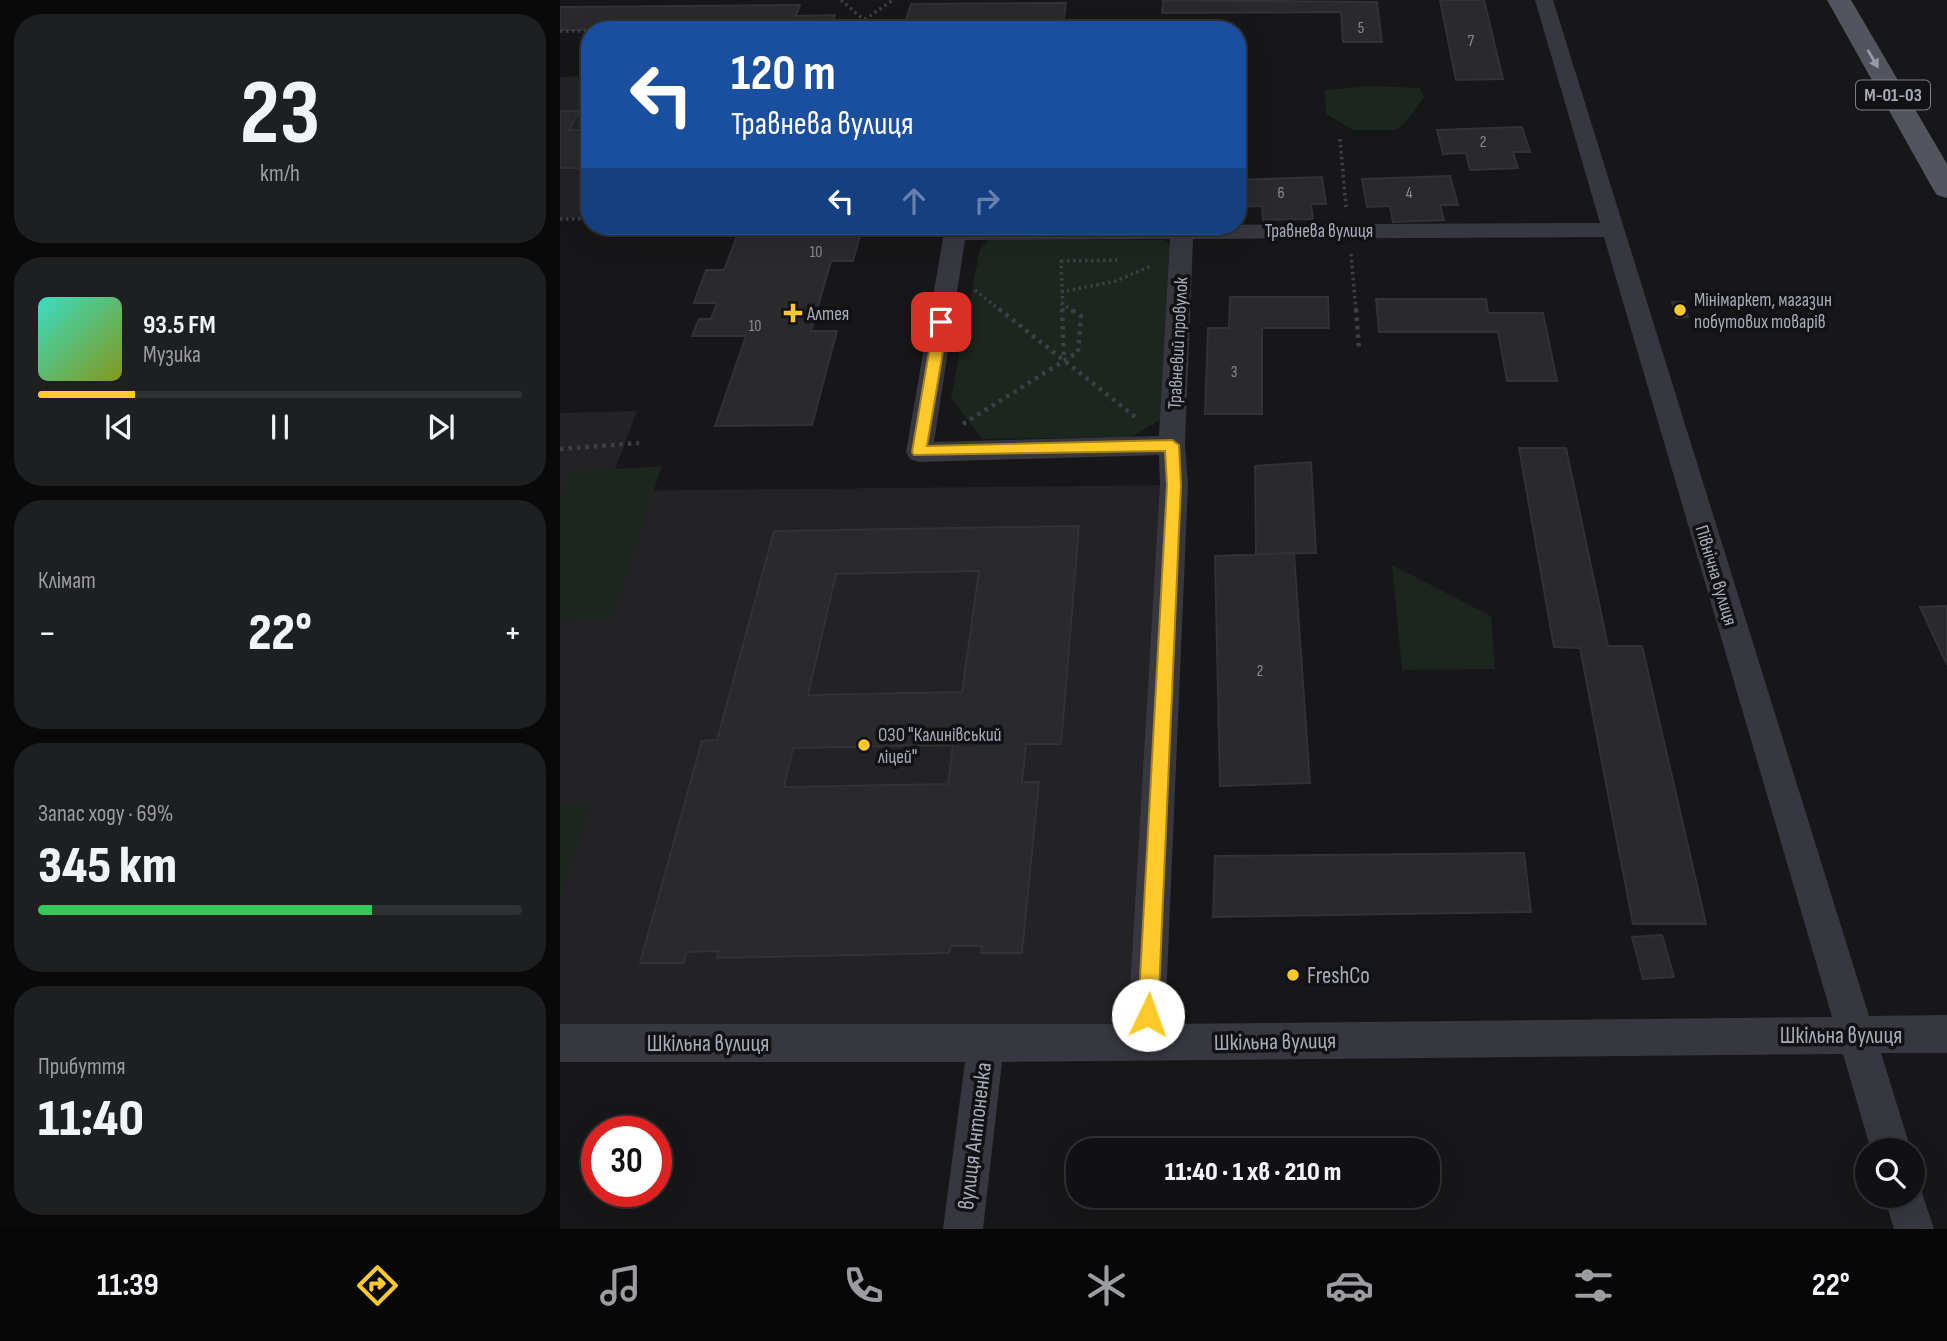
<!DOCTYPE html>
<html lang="uk">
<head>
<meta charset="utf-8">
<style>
  body { margin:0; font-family:"Sofia Sans Condensed",sans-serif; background:#1e1f21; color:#f1f3f6; height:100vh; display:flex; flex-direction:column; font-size:26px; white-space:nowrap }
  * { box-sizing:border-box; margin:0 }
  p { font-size:23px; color:#9c9da0 }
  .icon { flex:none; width:38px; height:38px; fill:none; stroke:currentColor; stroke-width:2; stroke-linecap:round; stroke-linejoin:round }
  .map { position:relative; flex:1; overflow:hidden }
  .drawer { display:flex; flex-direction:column; gap:14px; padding:14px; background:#09090a; width:560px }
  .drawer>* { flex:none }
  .top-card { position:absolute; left:21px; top:21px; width:665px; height:214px; border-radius:28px; box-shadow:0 7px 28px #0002,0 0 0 2px #303133; background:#1a4fa0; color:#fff; overflow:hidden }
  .fabs { position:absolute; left:1295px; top:1138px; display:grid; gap:14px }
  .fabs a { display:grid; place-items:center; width:70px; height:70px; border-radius:50%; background:#111113; box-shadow:0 7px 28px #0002,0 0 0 2px #303133; font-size:35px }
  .speed { position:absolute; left:21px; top:1116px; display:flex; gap:14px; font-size:35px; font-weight:700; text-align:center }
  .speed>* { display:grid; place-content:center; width:91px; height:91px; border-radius:50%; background:#111113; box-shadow:0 7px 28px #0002,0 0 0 2px #303133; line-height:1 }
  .speed .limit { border:10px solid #d22; background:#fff; color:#111 }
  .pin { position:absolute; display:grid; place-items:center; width:60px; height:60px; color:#fff; margin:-30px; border-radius:14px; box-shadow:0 4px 10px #0006 }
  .me { position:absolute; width:77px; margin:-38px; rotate:3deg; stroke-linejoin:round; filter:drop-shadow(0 0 5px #0008) }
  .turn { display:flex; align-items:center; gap:24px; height:147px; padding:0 35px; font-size:32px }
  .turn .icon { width:91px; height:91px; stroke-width:2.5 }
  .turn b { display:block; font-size:49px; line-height:60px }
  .lanes { display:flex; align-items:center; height:66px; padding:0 35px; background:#0003; justify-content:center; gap:35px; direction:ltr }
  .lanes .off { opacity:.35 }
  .big { font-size:52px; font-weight:800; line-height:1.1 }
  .drawer .card { flex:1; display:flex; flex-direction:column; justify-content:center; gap:10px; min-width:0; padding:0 24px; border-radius:28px; background:#1e1f21 }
  .drawer .dial { align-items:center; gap:0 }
  .dial b { font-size:91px; line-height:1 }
  .song { display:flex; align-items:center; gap:21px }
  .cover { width:84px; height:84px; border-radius:10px; background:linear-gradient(135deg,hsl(170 70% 55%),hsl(70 70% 35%)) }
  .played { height:7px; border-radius:4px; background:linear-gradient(90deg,#ffca29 20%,#303133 20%) }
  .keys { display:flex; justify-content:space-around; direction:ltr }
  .heat { display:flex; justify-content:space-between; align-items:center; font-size:38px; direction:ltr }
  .charge { height:10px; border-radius:5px; background:linear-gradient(90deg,#34c759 69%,#303133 0) }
  .trip { position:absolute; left:506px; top:1138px; width:374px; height:70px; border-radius:28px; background:#111113; box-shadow:0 7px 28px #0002,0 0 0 2px #303133; font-weight:800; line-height:70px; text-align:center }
  .dock { display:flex; height:112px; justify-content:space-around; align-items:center; background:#070708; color:#9c9da0 }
  .dock .icon { width:49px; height:49px }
  .dock .current { color:#ffca29 }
  .dock b { font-size:32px; color:#f1f3f6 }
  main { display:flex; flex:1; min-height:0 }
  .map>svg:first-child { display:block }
  .built { fill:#232326 }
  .green { fill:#1c251e }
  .building { fill:#2a2a2d; stroke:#313136; stroke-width:2; fill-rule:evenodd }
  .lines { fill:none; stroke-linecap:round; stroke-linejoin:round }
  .path-far1 { stroke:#3d3f46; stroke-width:3.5; stroke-dasharray:2.5 3.5; stroke-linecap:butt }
  .path { stroke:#3d3f46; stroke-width:4.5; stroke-dasharray:3.5 5; stroke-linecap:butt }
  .minor { fill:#37383f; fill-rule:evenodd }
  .primary { fill:#53555e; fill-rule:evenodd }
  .oneway { fill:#979ba8 }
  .route { fill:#ffca29; stroke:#a6831b; stroke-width:2 }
  .poi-dot { fill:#ffca29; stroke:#121214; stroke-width:2.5 }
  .labels { text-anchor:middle; stroke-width:7; stroke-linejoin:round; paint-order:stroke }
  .number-label { font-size:16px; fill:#888b96 }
  .shield { fill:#121214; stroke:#7b7e88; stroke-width:2 }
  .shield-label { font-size:18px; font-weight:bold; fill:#a8acba }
  .street-label { font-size:19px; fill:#a8acba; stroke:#121214 }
  .poi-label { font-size:19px; fill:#a8acba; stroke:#121214; text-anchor:start }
  .near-poi-label { font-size:23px; fill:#a8acba; stroke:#121214; text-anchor:start }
  .near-street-label { font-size:23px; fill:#a8acba; stroke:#121214 }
</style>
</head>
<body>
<main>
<section class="drawer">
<div class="card dial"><b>23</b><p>km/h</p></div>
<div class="card">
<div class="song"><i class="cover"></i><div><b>93.5 FM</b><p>Музика</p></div></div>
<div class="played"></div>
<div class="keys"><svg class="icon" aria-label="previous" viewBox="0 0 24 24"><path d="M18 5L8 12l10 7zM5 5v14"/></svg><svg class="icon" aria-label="pause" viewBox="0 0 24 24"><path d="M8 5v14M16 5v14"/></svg><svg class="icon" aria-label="next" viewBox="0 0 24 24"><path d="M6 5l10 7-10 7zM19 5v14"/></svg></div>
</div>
<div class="card"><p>Клімат</p>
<div class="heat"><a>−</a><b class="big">22°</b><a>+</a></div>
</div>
<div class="card"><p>Запас ходу · 69%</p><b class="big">345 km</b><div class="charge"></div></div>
<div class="card"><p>Прибуття</p><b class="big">11:40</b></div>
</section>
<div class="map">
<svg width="1387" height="1229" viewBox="0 0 1387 1229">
  <rect width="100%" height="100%" fill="#171719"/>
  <!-- built -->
  <path class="built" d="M30 76V218H0V77Z
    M77 411 47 491 614 485 586 1043H0V413Z"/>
  <!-- green -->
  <path class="green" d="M811 86 860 88 864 97 845 123 835 130H793L766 114 765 90Z
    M429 240H604L617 250 610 413 572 437 422 439 391 398 420 249Z
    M102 466 52 618 0 620V499L11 472Z
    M832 565 931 616 935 669 842 670Z
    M31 805 0 900V806Z"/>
  <!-- building -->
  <path class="building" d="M603 0 817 2 822 42H783L781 12 602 13Z
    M880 0H924L943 79 896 80Z
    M506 3 503 24H518L517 30H479L481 21 362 22 360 30H323L324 26H344L351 4Z
    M240 5 236 16 275 15 269 30H233L234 28 0 30V7Z
    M0 111H20L9 130H30V168H0Z
    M962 127 970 152H953L958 168 910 170 906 153 883 154 877 130Z
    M890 176 898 205H880L884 220 833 222 830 206 807 207 802 179Z
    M762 177 766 204H751L753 219 703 220 702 206 680 207 677 180Z
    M181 226H285L282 236H300L293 261H271L251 331H277L252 425 155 426 186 336H132L139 319H151L157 303H134L146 270H164Z
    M670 297H768L769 328H702V414H645L648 328H669Z
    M816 299H926L928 313H983L997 381H947L938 332H819Z
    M1112 302H1124L1128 317 1116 318Z
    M959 448H1006L1048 646H1082L1146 924H1073L1020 648 994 647Z
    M751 462 756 553 696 554 695 466Z
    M519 526 501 744H466L462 782H479L462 953H421L422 946H391L389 953 157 958 159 951 126 952 124 963H80L142 741 157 740 214 531ZM419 571 402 692 248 695 276 574ZM393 745 388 784 224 787 233 748Z
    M734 553 750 783 660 786 655 556Z
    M1387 606V665L1360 607Z
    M964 853 971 912 653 917 655 856Z
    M1102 935 1114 977 1083 979 1072 937Z"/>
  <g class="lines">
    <!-- path-far1 -->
    <path class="path-far1" d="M281 0 304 20
      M299 30 304 20 333 0
      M0 31H30
      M780 139 786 207
      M677 141H686
      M0 219H30
      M791 254 796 311
      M501 260 503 311
      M501 261 561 260
      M415 290 441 311
      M501 292 556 281 591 266
      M501 303 513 311"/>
    <!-- path -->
    <path class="path" d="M439 309 578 419
      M502 309 504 359
      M796 309 799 350
      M403 424 518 352 521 316 510 309
      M0 449 79 443"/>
    <!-- minor -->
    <path class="minor" d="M975 0H993L1309 1016 1387 1015V1053H1321L1351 1150H1311L1283 1054 442 1062 423 1229H383L405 1062H0V1024H568L600 485 599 455 359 462 350 459 346 452 384 233 387 228 395 226 1040 223ZM1044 237 1272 1017 605 1024 628 485 625 445 633 239ZM610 239 599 436 374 442 405 240Z
      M1353 1179 1358 1181 1374 1229H1334L1324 1195H1353Z"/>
    <!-- primary -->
    <path class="primary" d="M1267 0H1291L1387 164V198L1377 195 1373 189Z"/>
  </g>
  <!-- one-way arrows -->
  <defs><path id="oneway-solid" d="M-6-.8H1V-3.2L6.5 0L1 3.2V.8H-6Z" transform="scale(1.75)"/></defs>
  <use class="oneway" href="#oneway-solid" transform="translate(1313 59) rotate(60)"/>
  <!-- route -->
  <path class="route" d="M381 318 388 322 367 446 612 440 619 445 621 485 598 1015 595 1022 588 1025 581 1022 578 1015 607 485 605 451 354 455 352 452 374 322Z"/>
  <!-- markers -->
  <g class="poi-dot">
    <circle cx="1120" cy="310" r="7"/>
    <path d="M229.5 302.5h7v7h7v7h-7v7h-7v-7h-7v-7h7z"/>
    <circle cx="304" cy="745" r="7"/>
    <circle cx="733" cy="975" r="7"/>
  </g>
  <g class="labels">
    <!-- number labels -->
    <g class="number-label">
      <text x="801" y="33">5</text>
      <text x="911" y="46">7</text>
      <text x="923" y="147">2</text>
      <text x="721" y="198">6</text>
      <text x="849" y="198">4</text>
      <text x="256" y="257">10</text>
      <text x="195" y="331">10</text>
      <text x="674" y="377">3</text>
      <text x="700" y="676">2</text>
    </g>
    <!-- shield labels -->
    <rect class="shield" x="1296" y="80.5" width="74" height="29" rx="5"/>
    <g class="shield-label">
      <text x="1333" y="101">М-01-03</text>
    </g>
    <!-- street labels -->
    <g class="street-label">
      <text x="759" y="237">Травнева вулиця</text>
      <text transform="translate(617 343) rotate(-87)" y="7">Травневий провулок</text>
      <text transform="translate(1157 575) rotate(73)" y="7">Північна вулиця</text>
    </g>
    <!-- poi labels -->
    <g class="poi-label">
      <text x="1134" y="306">Мінімаркет, магазин<tspan x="1134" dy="22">побутових товарів</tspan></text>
      <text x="247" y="320">Алтея</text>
      <text x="318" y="741">ОЗО "Калинівський<tspan x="318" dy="22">ліцей"</tspan></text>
    </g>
    <!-- near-poi labels -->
    <g class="near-poi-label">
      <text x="747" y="983">FreshCo</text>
    </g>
    <!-- near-street labels -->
    <g class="near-street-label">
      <text x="1281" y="1043">Шкільна вулиця</text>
      <text transform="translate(715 1041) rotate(-1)" y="8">Шкільна вулиця</text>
      <text x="148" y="1051">Шкільна вулиця</text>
      <text transform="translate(414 1136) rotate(-83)" y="8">вулиця Антоненка</text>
    </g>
  </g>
</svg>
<div class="fabs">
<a><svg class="icon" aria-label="search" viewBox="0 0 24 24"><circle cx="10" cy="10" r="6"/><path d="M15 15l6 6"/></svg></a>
</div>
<div class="speed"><div class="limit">30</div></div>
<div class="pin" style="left:381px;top:322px;background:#d93025"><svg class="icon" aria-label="arrive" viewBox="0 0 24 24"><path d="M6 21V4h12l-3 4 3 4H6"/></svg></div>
<svg class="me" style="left:588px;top:1015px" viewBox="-20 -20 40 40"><circle r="19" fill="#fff"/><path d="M0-13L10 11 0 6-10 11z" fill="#ffca29"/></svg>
<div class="trip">11:40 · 1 хв · 210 m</div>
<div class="top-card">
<div class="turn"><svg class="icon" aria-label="left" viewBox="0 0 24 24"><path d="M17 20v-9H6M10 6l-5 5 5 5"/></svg><div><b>120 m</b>Травнева вулиця</div></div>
<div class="lanes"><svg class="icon" aria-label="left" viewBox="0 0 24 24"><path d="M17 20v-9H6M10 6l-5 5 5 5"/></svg><svg class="icon off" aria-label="ahead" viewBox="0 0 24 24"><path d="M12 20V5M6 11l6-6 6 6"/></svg><svg class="icon off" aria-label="right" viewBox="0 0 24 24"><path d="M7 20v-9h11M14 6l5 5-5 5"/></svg></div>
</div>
</div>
</main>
<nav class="dock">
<b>11:39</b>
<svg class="icon current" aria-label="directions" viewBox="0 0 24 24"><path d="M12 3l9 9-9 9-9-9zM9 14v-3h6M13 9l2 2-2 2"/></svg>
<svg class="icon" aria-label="music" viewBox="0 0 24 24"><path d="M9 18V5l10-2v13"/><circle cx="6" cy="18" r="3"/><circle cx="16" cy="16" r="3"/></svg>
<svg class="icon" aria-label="phone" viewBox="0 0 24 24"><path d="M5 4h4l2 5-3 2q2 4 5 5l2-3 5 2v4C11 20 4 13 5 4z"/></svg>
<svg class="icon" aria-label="climate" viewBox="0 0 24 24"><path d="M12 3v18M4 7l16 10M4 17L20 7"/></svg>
<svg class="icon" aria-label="car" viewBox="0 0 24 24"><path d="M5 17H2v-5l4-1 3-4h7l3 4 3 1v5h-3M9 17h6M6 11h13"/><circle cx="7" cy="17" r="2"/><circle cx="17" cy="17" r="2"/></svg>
<svg class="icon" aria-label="filters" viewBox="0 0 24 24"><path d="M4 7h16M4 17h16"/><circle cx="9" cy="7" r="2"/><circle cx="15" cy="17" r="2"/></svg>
<b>22°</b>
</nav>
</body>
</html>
